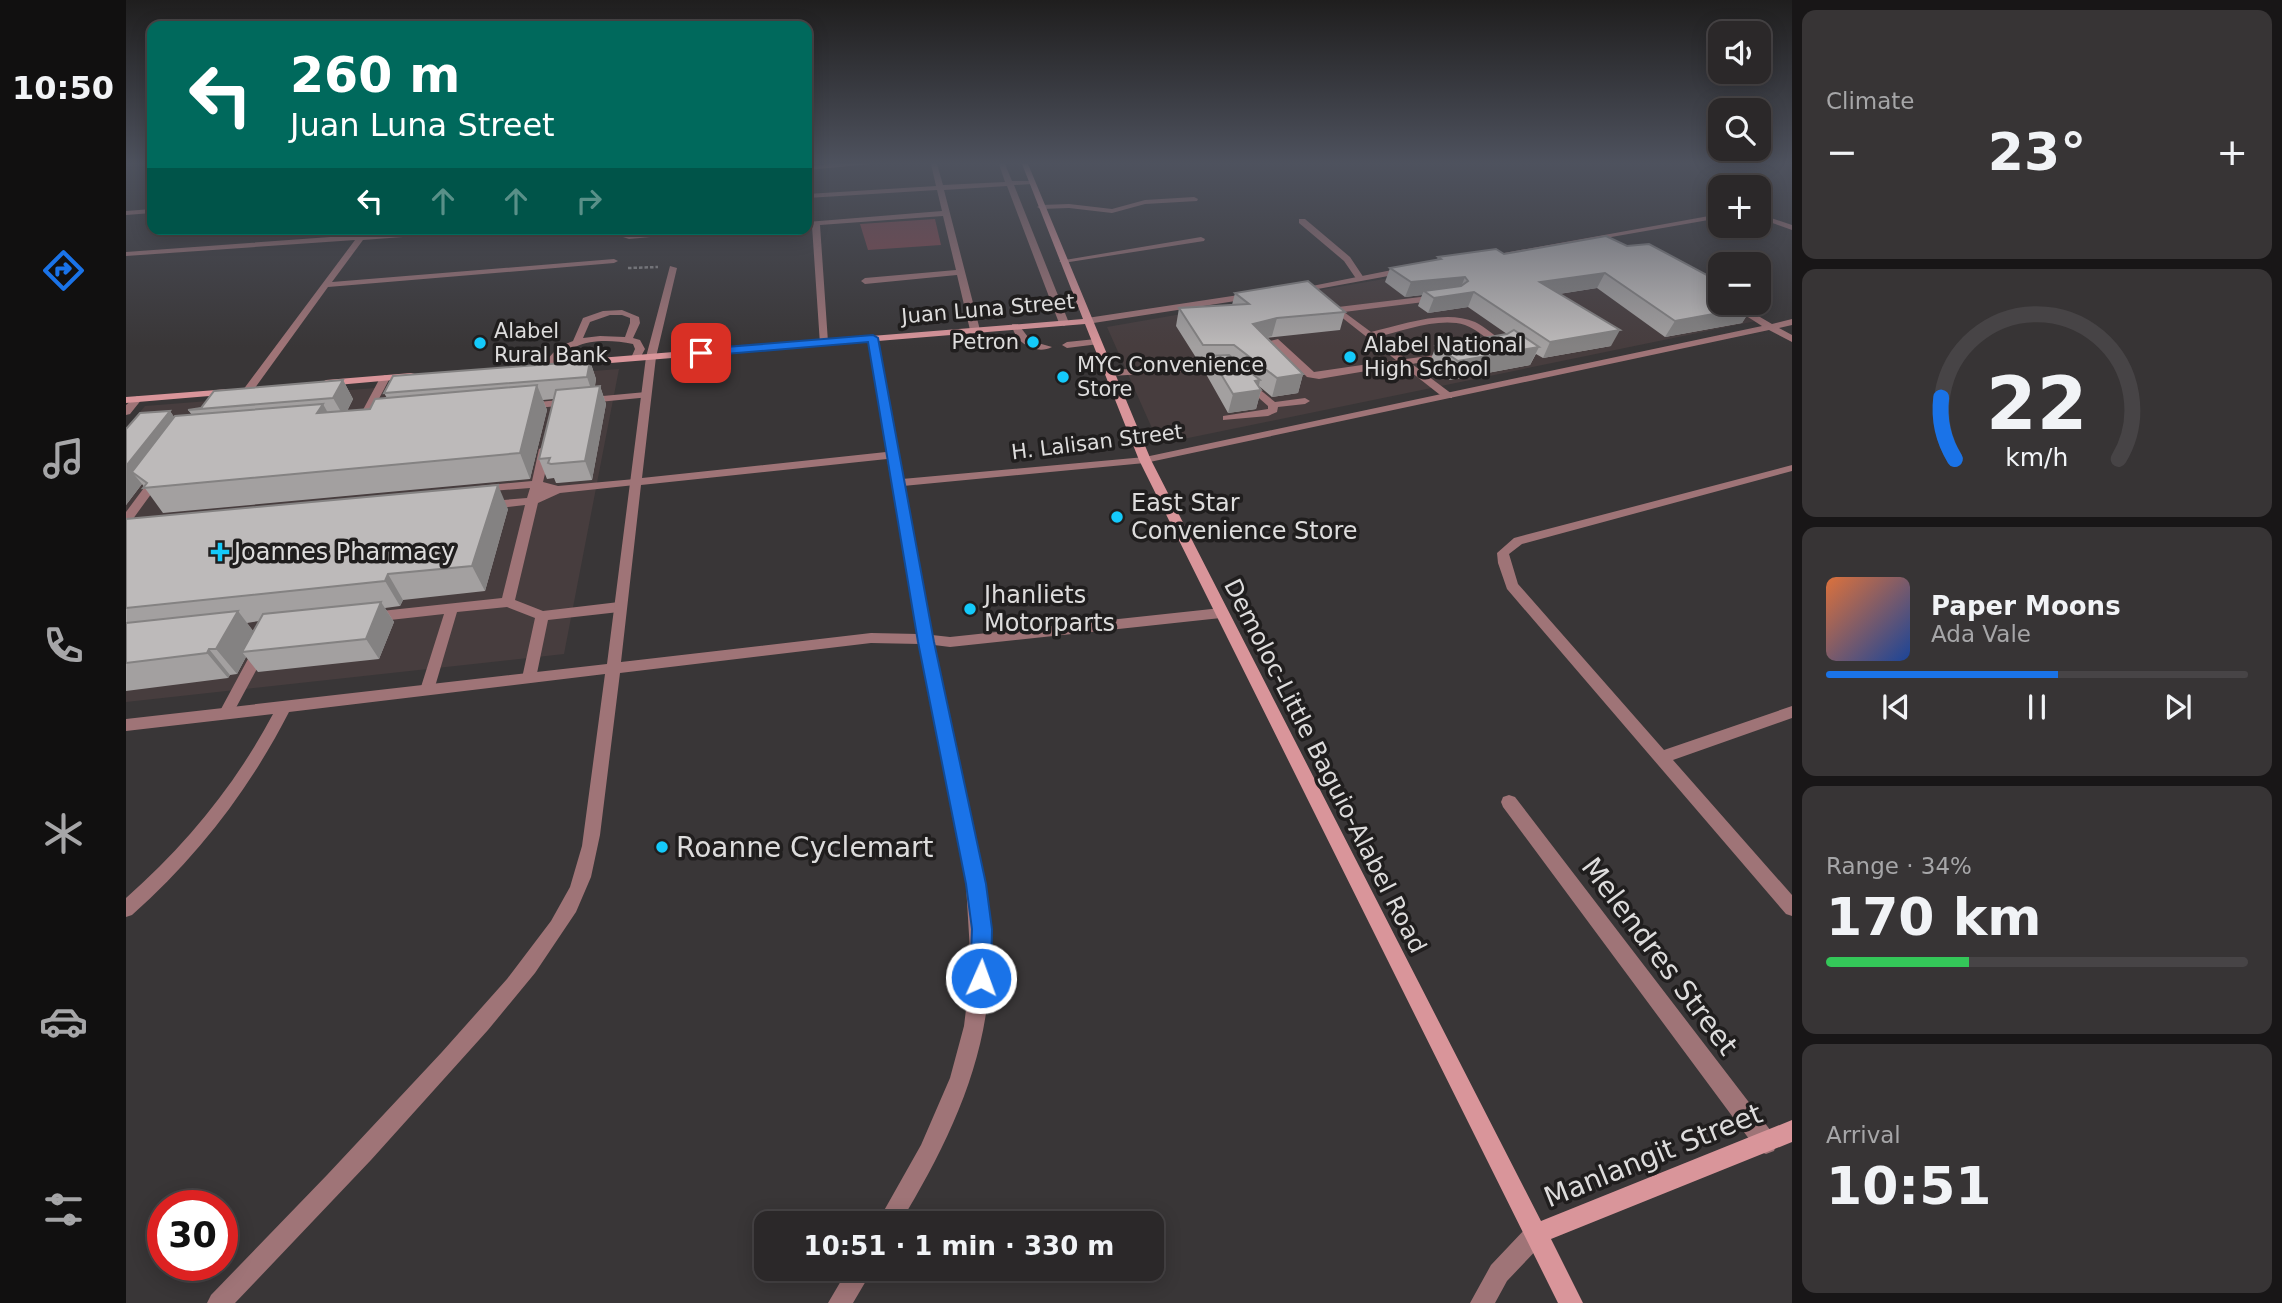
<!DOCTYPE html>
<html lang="en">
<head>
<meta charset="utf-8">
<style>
  body { margin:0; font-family:"DejaVu Sans",sans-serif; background:#373435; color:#f1f3f6; height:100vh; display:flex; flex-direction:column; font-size:26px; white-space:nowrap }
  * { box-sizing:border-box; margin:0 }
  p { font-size:23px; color:#a6a6a8 }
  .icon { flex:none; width:38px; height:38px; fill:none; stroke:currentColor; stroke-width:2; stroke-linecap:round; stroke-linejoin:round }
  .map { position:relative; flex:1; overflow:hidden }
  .side { display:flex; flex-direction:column; gap:10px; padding:10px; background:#181617; width:490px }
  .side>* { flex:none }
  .guide { position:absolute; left:21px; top:21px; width:665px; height:214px; border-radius:14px; box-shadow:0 4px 18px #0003,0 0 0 2px #474446; background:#00695c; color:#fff; overflow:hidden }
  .controls { position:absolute; left:1582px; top:21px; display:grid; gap:14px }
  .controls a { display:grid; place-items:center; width:63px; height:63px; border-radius:14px; background:#2b2829; box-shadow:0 4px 18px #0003,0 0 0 2px #474446; font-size:35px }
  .speed { position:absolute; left:21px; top:1190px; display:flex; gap:14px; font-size:35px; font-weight:700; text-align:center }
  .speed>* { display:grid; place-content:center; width:91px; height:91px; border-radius:50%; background:#2b2829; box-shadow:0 4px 18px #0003,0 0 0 2px #474446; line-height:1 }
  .speed .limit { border:10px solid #d22; background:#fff; color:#111 }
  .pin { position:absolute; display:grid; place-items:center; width:60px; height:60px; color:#fff; margin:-30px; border-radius:14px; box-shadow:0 4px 10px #0006 }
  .me { position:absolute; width:77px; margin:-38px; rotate:2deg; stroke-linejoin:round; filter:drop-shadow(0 0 5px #0008) }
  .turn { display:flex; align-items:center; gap:24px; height:147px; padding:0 28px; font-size:32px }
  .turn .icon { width:91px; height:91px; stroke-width:2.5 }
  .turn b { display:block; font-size:49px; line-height:60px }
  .lanes { display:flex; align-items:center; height:66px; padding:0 28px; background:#0003; justify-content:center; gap:35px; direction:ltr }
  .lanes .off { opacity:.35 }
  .big { font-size:52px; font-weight:600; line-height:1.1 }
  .side .card { flex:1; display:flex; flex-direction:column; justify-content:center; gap:10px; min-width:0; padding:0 24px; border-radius:14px; background:#373435 }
  .side .dial { align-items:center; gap:0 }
  .dial svg { height:182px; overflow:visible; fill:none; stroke:#474446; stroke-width:7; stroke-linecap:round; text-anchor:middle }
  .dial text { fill:#f1f3f6; stroke:none }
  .song { display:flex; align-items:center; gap:21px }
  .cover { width:84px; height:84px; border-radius:10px; background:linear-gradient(135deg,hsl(20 70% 55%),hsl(220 70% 35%)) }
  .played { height:7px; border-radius:4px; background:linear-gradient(90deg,#1a73e8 55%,#474446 55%) }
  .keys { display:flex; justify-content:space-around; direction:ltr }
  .heat { display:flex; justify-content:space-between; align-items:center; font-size:38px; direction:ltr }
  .charge { height:10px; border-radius:5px; background:linear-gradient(90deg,#34c759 34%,#474446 0) }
  .trip { position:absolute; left:628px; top:1211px; width:410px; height:70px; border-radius:14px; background:#2b2829; box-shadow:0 4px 18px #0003,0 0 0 2px #474446; font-weight:600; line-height:70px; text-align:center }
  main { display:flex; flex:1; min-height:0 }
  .dock { display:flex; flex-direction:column; width:126px; justify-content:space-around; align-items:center; background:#111010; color:#a6a6a8 }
  .dock .icon { width:49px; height:49px }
  .dock .on { color:#1a73e8 }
  .dock b { font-size:32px; color:#f1f3f6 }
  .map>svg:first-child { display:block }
  .built { fill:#473d3e }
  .green { fill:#83464c }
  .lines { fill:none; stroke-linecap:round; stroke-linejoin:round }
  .path { stroke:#8e8c8c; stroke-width:2.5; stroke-dasharray:3.5 2; stroke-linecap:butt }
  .lane { fill:#9f7477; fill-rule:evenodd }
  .street { fill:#9f7477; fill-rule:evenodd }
  .secondary { fill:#d9959a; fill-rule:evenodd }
  .wall { fill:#a3a0a0; fill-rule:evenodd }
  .shaded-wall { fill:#848282 }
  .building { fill:#bdbaba; stroke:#848282; stroke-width:2 }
  .route { fill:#1a73e8; stroke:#114b97; stroke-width:2 }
  .poi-dot { fill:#14cafb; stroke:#201e1e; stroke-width:2.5 }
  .labels { text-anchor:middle; stroke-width:7; stroke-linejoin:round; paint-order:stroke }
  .far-street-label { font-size:21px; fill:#dddcdc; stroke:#201e1e }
  .far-poi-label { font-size:21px; fill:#dddcdc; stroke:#201e1e; text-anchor:start }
  .poi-label { font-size:24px; fill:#dddcdc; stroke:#201e1e; text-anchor:start }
  .street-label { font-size:24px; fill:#dddcdc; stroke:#201e1e }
  .near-poi-label { font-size:28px; fill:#dddcdc; stroke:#201e1e; text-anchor:start }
  .near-street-label { font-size:28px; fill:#dddcdc; stroke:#201e1e }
</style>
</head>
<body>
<main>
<nav class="dock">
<b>10:50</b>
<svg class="icon on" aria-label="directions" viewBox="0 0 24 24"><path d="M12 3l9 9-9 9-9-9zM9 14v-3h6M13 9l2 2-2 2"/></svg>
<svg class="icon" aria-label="music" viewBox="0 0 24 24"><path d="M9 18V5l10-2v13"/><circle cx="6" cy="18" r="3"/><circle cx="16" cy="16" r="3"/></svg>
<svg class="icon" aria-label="phone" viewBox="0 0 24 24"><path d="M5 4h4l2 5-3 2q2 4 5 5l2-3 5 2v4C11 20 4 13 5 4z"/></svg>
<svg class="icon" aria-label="climate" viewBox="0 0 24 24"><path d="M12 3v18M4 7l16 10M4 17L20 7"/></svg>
<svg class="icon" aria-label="car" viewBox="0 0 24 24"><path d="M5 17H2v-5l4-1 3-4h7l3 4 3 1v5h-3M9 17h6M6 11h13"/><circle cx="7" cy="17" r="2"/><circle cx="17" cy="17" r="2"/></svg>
<svg class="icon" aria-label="filters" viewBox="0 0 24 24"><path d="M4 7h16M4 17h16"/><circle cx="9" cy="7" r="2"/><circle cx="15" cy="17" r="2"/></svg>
</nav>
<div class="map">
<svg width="1666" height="1303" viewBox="0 0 1666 1303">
  <rect width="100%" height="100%" fill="#393637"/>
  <!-- built -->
  <path class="built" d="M1487 239 1630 321 1033 444 981 327Z
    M493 369 438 654 0 702V429L19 406Z"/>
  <!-- green -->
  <path class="green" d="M809 219 815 245 742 250 734 224Z"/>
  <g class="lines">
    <!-- path -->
    <path class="path" d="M502 268 532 267"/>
    <!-- lane -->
    <path class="lane" d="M1068 197 1072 199 1071 201 1019 204 986 213 943 208 915 209 911 207 915 205 943 204 986 209 1019 200Z
      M1173 219H1179L1224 257 1238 278 1237 280H1231L1218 261 1173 223Z
      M1075 237 1079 239 1078 241 937 263 933 261Z
      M1311 295 1315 298 1314 300 1218 312 1245 332C1276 325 1318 309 1349 322 1359 327 1368 335 1376 341L1378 343 1372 350H1366L1364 348 1368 344C1359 337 1350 329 1339 325 1313 317 1277 331 1251 337L1280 359 1325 353V357L1286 364 1326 394V398H1318L1276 365 1193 379 1181 377 1144 341 1152 339 1188 372 1270 360 1200 305 1204 302 1212 307Z
      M496 310 513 317 514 323 507 338 514 340 519 349 513 360 505 358 509 349 507 344C477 338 444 339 426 367H420L418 365C426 352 433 346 447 341L457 318 477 311ZM484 315H496L504 318V323L499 337 474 336 457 338 464 322Z
      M886 324H892L905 341 926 347C909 356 887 341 886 324Z
      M970 339 975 342 973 344 941 348 936 345 941 342Z
      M1098 364 1101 365V369L985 376 980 373 985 370Z
      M259 375 264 378 241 421 240 423H232L231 421 254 378Z
      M1121 379 1149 402 1179 398 1184 401 1179 404 1152 407 1151 412 1142 416 1097 420V416L1142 409V406L1117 384V380Z
      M520 392 524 393V397L401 409 396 406 401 403Z
      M419 446 425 449 417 482 432 486 509 479 515 482 509 485 434 493 412 503 389 600 417 611 493 602 500 607 493 612 422 620 410 678 408 682H398L396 678 409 618 381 607 331 612 308 690 306 694H296L294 690 318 614 246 622 239 617 246 612 376 598 399 505 364 509 358 505 364 501 401 498 404 488 353 492 347 489 353 486 406 481 413 449Z
      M30 476 36 479 4 523 0 524V512L26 477Z
      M134 645 141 650 105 717H95L93 713 95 709 129 646Z"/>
    <!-- street -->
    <path class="street" d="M708 164H745L681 170V166Z
      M805 164H811L817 185 879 182 873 164H879L886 181H908L906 184 888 185 943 323 938 326 933 323 881 186 818 190 854 330 852 332 844 330 831 275 739 284 735 281 739 278 830 270 817 216 694 225 702 342 694 344 686 226H681V222L816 211 811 190 681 198V194L810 186Z
      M26 209V213L0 215V211Z
      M1594 214V218L1360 259 1356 257Z
      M1633 214 1666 225V230L1633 218Z
      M319 229H360L356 231 237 240 206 282 488 259 492 261 488 263 202 287 126 392 122 393 117 390 229 240 0 256V252L232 235 238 231 242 233 241 235Z
      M494 229H502L501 233 504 235 573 229H610L503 239 494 236Z
      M544 266 551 268 530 357 516 478 760 452 742 338 747 335 752 338 776 479 1019 457 1636 326 1600 303H1610L1646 324 1666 319V325L1653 328 1666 335V342L1643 330 1019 463 777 486 806 635 824 637 1095 608 1102 613 1095 618 824 647 808 645C818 694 828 743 839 791 854 858 869 927 862 997 854 1078 816 1154 774 1223H751L795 1145 824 1078 838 1026 845 968 840 885 794 644 745 643 494 673 474 835 465 877 450 912 409 973 362 1030 245 1160 130 1281 109 1303H81L85 1295 201 1175 316 1052 381 979 425 921 444 887 456 846 479 674 163 712C123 790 72 856 6 915L0 917V898C60 845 110 784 147 714L0 731V719L481 664 520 357ZM761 459 792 634 745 633 495 662 515 485Z
      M1281 267 1284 268V272L1170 293 1166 290Z
      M1126 293 1130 296 1129 298 961 324 956 321 961 318Z
      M11 396 16 399 4 414 0 415V405Z
      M1666 465V471L1396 544 1383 554 1392 584 1538 750 1666 706V718L1547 760 1666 895V916L1660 914 1381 589 1372 563 1371 553 1388 538Z
      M1383 795 1389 797 1648 1135 1651 1143 1648 1151 1640 1154 1632 1151 1377 807 1375 802 1377 797Z
      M1410 1223 1418 1226 1421 1234 1418 1242 1381 1281 1369 1303H1344L1365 1265 1402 1226Z
      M722 1269H747L727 1303H702Z"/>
    <!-- secondary -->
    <path class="secondary" d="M896 164H902L1025 460 1415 1221 1666 1120V1142L1425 1239 1457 1303H1432L1013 460 959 324 448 366 443 363 448 360 957 319Z
      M285 373 289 374V378L200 386 195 383 200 380Z
      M103 389 108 392 107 394 0 403V397Z"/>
  </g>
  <!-- wall -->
  <path class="wall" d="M1480 236 1594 303 1626 307 1616 323 1539 337 1471 288 1433 294 1485 346 1417 358 1410 354 1404 365 1324 380 1303 364 1310 346 1381 334 1342 307 1302 313 1292 306 1296 295 1279 297 1259 282 1264 268 1311 260 1312 257 1378 254Z
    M1109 293 1219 312 1214 330 1140 338 1177 374 1172 393 1146 397 1133 386 1135 390 1130 409 1102 413 1080 374 1082 363 1074 364 1050 326 1053 308 1106 305Z
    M464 361 470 379 469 386H474L480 404 466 480 432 483H430L428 478 421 479 413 459 428 399 417 400 421 410 404 479 37 513 16 484 0 505V429L44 411 48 417 66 415 62 410 217 380 227 399 221 411 244 409 261 398 258 393Z
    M382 509 359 591 277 600 274 606 259 608 268 622 253 659 132 672 120 657 111 674 104 675 102 678 0 691V519ZM133 621 127 631 121 623Z"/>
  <!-- shaded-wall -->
  <path class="shaded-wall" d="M1479 273 1471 288 1407 298 1414 282Z
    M1339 277 1333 292 1298 291 1296 295 1279 297 1285 282Z
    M1348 292 1342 307 1302 313 1308 298Z
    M1626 307 1616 323 1539 337 1549 321Z
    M1151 318 1146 336 1122 342 1127 324Z
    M1494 330 1485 346 1417 358 1424 342Z
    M1413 347 1404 365 1324 380 1332 361Z
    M464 361 470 379 467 395 461 377Z
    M1177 374 1172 393 1146 397 1151 378Z
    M217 380 227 399 218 417 207 398Z
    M1134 380 1132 390H1135L1130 409 1102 413 1107 394 1129 381Z
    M411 385 421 410 404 479 394 453Z
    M474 386 480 404 466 480 459 461Z
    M197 404 211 429 191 413Z
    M44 411 57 430 6 472 16 484 0 505V466Z
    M372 485 382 509 359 591 346 566Z
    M262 574 277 600 274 606 259 581Z
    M255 602 268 622 253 659 240 639Z
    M112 611 131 636 116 652 120 657 111 674 90 649Z
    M83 649 104 675 102 678 81 653Z"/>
  <!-- building -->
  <path class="building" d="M1480 236 1501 246 1523 244 1594 282V303H1617L1626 307 1549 321 1479 273 1414 282 1494 330 1424 342 1348 292 1308 298 1298 291 1335 286 1342 281 1339 277 1285 282 1264 268 1315 259 1312 257 1370 249 1378 254Z
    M1182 281 1219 312 1151 318 1127 324 1177 374 1151 378 1108 345H1077L1053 308 1123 304 1109 293Z
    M1388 330 1413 347 1332 361 1310 346 1381 334Z
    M1103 355 1134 380 1129 381 1135 390 1107 394 1084 356Z
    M464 361 461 377 258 393 267 376Z
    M217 380 207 398 62 410 75 408 88 391Z
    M411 385 394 453 17 488 21 483 6 472 49 416 197 404 191 413 244 409 249 399Z
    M474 386 459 461 425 464 422 463 424 458 413 459 430 390Z
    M44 411 0 466V429L14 413Z
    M372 485 346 566 262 574 259 581 0 608V519Z
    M255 602 240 639 116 652 137 614Z
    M112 611 90 649H83L81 653 0 663V623Z"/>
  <!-- sky -->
  <linearGradient id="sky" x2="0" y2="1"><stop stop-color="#1f1e1e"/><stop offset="0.47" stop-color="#4e525e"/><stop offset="1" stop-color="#4e525e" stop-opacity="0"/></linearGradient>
  <rect width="1666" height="347" fill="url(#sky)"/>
  <!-- route -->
  <path class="route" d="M747 335 752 338 808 642 860 884 866 929 865 978 862 985 855 988 847 985 844 978 846 929 840 884 792 642 742 342 575 356 569 353 575 349Z"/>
  <!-- markers -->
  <g class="poi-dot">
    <circle cx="907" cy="342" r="7"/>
    <circle cx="354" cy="343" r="7"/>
    <circle cx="1224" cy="357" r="7"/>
    <circle cx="937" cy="377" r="7"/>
    <circle cx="991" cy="517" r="7"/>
    <path d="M90.5 541.5h7v7h7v7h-7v7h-7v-7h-7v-7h7z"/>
    <circle cx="844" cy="609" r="7"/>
    <circle cx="536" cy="847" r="7"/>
  </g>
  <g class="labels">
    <!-- far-street labels -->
    <g class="far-street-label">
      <text transform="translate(862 309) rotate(-5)" y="7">Juan Luna Street</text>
      <text transform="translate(971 442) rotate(-7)" y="7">H. Lalisan Street</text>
    </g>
    <!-- far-poi labels -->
    <g class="far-poi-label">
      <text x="368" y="338">Alabel<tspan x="368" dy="24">Rural Bank</tspan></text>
      <text x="893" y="349" text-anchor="end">Petron</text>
      <text x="1238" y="352">Alabel National<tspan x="1238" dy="24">High School</tspan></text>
      <text x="951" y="372">MYC Convenience<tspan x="951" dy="24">Store</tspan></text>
    </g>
    <!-- poi labels -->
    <g class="poi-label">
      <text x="1005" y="511">East Star<tspan x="1005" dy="28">Convenience Store</tspan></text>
      <text x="108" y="560">Joannes Pharmacy</text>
      <text x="858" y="603">Jhanliets<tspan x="858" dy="28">Motorparts</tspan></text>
    </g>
    <!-- street labels -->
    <g class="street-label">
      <text transform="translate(1199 766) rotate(63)" y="8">Demoloc-Little Baguio-Alabel Road</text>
    </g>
    <!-- near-poi labels -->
    <g class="near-poi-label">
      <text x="550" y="857">Roanne Cyclemart</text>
    </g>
    <!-- near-street labels -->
    <g class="near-street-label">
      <text transform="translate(1534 956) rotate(53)" y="10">Melendres Street</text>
      <text transform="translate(1527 1155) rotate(-22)" y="10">Manlangit Street</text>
    </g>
  </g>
</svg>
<div class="controls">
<a><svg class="icon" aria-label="sound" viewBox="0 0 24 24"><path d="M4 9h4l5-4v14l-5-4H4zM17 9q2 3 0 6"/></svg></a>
<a><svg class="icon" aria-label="search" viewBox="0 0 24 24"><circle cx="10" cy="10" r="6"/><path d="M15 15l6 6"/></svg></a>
<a>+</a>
<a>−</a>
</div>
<div class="speed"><div class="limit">30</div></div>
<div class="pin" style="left:575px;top:353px;background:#d93025"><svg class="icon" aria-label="arrive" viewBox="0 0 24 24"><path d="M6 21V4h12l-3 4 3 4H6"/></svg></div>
<svg class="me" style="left:855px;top:978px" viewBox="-20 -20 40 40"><circle r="17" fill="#1a73e8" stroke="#fff" stroke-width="3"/><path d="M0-11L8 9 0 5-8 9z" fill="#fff"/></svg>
<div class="trip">10:51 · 1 min · 330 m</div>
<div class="guide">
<div class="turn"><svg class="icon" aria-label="left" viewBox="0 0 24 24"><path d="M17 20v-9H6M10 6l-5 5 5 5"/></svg><div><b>260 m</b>Juan Luna Street</div></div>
<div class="lanes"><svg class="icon" aria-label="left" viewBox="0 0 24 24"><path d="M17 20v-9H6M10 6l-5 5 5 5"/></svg><svg class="icon off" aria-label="ahead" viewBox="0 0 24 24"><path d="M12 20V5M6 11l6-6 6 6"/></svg><svg class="icon off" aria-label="ahead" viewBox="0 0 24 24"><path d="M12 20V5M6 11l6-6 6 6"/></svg><svg class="icon off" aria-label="right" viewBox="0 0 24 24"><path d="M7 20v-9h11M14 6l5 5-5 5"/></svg></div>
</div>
</div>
<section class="side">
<div class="card"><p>Climate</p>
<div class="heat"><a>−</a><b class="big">23°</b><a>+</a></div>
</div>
<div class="card dial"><svg viewBox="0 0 100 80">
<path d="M14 69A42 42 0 1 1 86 69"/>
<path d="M14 69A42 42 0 0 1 8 42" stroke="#1a73e8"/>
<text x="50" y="56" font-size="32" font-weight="700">22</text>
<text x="50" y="72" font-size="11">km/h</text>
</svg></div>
<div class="card">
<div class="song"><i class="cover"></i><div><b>Paper Moons</b><p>Ada Vale</p></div></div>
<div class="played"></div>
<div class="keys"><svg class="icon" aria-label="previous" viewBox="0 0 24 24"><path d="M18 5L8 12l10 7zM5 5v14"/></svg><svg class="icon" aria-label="pause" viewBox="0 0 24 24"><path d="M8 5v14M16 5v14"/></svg><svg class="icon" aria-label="next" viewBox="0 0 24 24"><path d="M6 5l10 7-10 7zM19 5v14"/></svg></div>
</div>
<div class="card"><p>Range · 34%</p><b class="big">170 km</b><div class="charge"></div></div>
<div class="card"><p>Arrival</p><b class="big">10:51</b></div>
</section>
</main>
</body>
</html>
